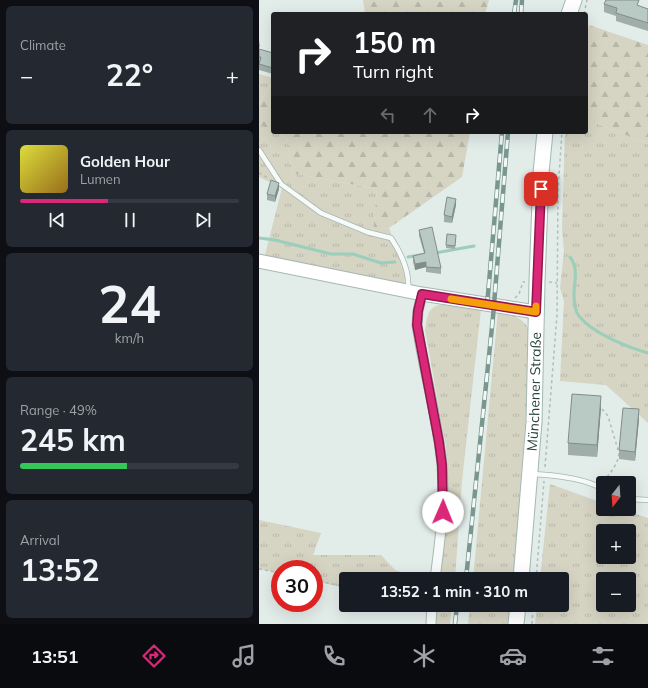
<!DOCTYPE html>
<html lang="en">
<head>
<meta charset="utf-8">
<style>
  body { margin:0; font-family:Mulish,sans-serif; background:#242831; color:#f1f3f6; height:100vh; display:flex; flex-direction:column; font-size:15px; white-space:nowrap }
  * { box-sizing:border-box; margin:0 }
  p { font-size:13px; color:#9ea1a6 }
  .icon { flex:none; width:22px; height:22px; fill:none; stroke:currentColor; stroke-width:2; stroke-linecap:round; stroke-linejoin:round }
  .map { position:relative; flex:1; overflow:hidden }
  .details { display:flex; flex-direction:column; gap:6px; padding:6px; background:#0d0f14; width:259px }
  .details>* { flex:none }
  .hud { position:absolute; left:12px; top:12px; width:317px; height:122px; border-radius:4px; box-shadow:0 4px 16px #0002; background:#202124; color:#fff; overflow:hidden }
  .needle { width:26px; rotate:197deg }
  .tools { position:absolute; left:337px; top:476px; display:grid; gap:8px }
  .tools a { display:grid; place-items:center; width:40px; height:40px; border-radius:4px; background:#171b24; box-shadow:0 4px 16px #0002; font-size:20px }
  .speed { position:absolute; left:12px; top:560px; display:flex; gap:8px; font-size:20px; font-weight:700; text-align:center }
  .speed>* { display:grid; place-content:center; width:52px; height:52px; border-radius:50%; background:#171b24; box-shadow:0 4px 16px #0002; line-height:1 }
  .speed .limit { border:6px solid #d22; background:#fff; color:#111 }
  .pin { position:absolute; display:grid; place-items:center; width:34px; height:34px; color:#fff; margin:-17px; border-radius:8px; box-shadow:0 2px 6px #0006 }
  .me { position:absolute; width:44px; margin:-22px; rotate:1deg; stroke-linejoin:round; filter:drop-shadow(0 0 3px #0008) }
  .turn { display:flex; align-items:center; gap:14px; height:84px; padding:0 16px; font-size:18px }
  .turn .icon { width:52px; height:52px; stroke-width:2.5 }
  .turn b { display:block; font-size:28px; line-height:34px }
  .lanes { display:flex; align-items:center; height:38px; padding:0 16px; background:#0003; justify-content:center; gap:20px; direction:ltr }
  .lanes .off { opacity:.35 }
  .big { font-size:30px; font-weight:700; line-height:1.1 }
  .details .widget { flex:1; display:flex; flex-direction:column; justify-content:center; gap:6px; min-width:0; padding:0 14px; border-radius:6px; background:#242831 }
  .details .dial { align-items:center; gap:0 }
  .dial b { font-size:52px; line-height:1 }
  .song { display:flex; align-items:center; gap:12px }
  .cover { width:48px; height:48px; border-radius:6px; background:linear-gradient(135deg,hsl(60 70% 55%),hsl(40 70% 35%)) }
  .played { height:4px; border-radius:2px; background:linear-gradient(90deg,#db2777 40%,#363941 40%) }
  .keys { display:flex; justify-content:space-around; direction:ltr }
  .heat { display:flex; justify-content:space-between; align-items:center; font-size:22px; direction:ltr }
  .charge { height:6px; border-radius:3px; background:linear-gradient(90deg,#34c759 49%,#363941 0) }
  .trip { position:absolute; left:80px; top:572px; width:230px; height:40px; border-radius:4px; background:#171b24; box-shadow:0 4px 16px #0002; font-weight:700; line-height:40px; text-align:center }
  .tabs { display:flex; height:64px; justify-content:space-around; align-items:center; background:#090b0e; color:#9ea1a6 }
  .tabs .icon { width:28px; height:28px }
  .tabs .selected { color:#db2777 }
  .tabs b { font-size:18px; color:#f1f3f6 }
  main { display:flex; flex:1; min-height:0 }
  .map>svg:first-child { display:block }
  .grass { fill:url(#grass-tufts); fill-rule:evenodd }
  .forest { fill:url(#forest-firs) }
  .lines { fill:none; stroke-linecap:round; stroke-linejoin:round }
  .stream { stroke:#9bcebb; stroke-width:3 }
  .lane-casing { stroke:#a7b7b2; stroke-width:6 }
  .street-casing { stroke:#a7b7b2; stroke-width:11 }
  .secondary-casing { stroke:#a7b7b2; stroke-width:15 }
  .primary-casing { stroke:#a1b9b2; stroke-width:17 }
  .path { stroke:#b0bdb9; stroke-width:1.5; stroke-dasharray:3 3; stroke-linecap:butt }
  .lane { stroke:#f6faf9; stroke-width:4.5 }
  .street { stroke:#f6faf9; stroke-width:9 }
  .secondary { stroke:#fff; stroke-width:13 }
  .primary { stroke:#fff; stroke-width:15 }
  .rail-casing { stroke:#7a978f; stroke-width:4.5 }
  .rail { stroke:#f2f9f7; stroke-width:3; stroke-dasharray:9; stroke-linecap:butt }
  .wall { fill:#9faea9 }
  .shaded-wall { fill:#828d8a }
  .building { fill:#b9cac5; stroke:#828d8a }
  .route-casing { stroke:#8e194d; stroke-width:10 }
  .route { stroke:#db2777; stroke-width:7 }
  .slow { stroke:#f59e0b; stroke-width:7 }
  .labels { text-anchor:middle; stroke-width:3; stroke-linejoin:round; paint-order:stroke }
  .street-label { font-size:14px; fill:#29463e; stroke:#f2f9f7 }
</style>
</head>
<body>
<main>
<section class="details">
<div class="widget"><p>Climate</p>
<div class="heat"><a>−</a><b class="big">22°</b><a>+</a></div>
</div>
<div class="widget">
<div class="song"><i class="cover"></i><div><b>Golden Hour</b><p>Lumen</p></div></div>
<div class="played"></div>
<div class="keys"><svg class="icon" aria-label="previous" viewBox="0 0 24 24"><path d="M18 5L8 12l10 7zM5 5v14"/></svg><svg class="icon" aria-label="pause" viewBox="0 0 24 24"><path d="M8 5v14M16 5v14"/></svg><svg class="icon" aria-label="next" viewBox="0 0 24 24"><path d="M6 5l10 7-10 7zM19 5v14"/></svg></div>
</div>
<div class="widget dial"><b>24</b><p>km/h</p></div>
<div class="widget"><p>Range · 49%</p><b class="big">245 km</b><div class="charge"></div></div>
<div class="widget"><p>Arrival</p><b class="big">13:52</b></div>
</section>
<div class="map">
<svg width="389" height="624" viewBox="0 0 389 624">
  <defs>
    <pattern id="grass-tufts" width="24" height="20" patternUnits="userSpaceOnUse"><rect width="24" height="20" fill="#d6d4c3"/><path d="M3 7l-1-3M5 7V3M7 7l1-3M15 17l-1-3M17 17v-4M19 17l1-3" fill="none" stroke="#b8b7a9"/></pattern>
    <pattern id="forest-firs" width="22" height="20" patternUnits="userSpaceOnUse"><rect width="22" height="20" fill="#d6d4c3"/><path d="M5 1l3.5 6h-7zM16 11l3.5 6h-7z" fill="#b8b7a9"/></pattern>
  </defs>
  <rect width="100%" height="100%" fill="#e2ece9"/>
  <!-- grass -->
  <path class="grass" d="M0 74 14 78V81L0 104Z
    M327 119 389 144V423L347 385 301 381 305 301 301 288 305 251 303 228 306 132H327Z
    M0 124 28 138 33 173 118 189 114 231 130 228 147 274 145 285 6 255 23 188 0 177Z
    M186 304 222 309 203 481 196 579H181L188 518 189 482 187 446 166 330C169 314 168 306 186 304Z
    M239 310C252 314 264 317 270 330L268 402 262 477 258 563 257 579H214Z
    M291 484 344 503V509H362L389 518V624H276L278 605H303V579H281ZM344 531H370V557H344ZM344 579H370V605H344Z
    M0 520 62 533 54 555H122L136 570 156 576 157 579H87V588L55 581V569H21V573L0 569Z
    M178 605H193L191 624H177Z
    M211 605H254L251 624H209Z"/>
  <!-- forest -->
  <path class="forest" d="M104 0H230L226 14H106Z
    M330 25 389 45V144L327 119V35Z
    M14 81V131L0 124V104Z
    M16 132H211L203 177 130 228 114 232 118 189 33 173 28 138Z"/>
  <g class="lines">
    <!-- stream -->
    <path class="stream" d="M0 238 16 240 72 254H94L122 263 136 262
      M176 253 215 246
      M149 257 161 255
      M311 257C320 269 315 281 315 295 315 301 316 311 320 316 333 333 368 347 389 353"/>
    <defs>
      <path id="lane" d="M0 150 22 184 62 213 108 232 132 238C142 253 151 272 149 290
        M273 474C294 475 325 478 344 489
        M370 499 389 500"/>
      <path id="street" d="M163 294 159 311 158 325C165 372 179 419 183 466 186 505 181 541 176 579
        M172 624 173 605"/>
      <path id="secondary" d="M0 261 163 294 277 312"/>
      <g id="primary">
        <path d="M310 14 315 0"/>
        <path id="s1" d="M262 579 275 422 278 282 282 173 286 132"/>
        <path d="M257 624 259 605"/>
      </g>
    </defs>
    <!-- lane casing -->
    <use href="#lane" class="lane-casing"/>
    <!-- street casing -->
    <use href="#street" class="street-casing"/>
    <!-- secondary casing -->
    <use href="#secondary" class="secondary-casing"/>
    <!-- primary casing -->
    <use href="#primary" class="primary-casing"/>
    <!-- path -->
    <path class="path" d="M325 14 328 0
      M0 173 9 178
      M290 282 298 283
      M256 298 260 294 264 282H266
      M343 409 349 416 360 453C359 465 351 473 344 482
      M286 467 298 315 299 190 303 132
      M0 569 21 573
      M277 579 285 481
      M55 580 87 587
      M273 624 274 605"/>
    <!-- lane -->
    <use href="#lane" class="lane"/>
    <!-- street -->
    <use href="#street" class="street"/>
    <!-- secondary -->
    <use href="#secondary" class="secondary"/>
    <!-- primary -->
    <use href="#primary" class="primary"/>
    <defs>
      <path id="rail" d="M255 14 257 0
        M262 14 263 0
        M228 306 243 132
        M207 579 234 317 249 132
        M196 624 198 605"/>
    </defs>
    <!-- rail casing -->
    <use href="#rail" class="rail-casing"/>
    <!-- rail -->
    <use href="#rail" class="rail"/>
  </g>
  <!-- wall -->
  <path class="wall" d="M345 4 380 6 389 9V31L357 21V16L345 12Z
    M0 40 1 46 0 49 14 53V74L0 70Z
    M20 189 16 202 8 200V194Z
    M197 205 193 223 185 222V215Z
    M160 230 182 268V274L167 272V267L156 270 154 262V256L165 253 160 236Z
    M197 238 196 249 187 248V245Z
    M342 408 338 457 309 455V443Z
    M380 419 376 461 360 459V450Z"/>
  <!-- shaded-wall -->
  <path class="shaded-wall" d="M20 183V189L16 202V196Z
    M197 199V205L193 223V217Z
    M167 262V267L156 270V264Z
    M342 396V408L338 457V445Z
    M380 409V419L376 461V452Z"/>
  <!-- building -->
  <path class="building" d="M347 0H380L378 5 389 9V23L357 13 358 8 345 4Z
    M0 49 14 53V68L0 64 2 57H0Z
    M12 180 20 183 16 196 8 194Z
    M188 197 197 199 193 217 185 215Z
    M173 227 182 268 167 267V262L156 264 154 256 166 253 160 230Z
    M188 234 197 235 196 246 187 245Z
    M313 394 342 396 338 445 309 443Z
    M364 408 380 409 376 452 360 450Z"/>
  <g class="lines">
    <defs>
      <path id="route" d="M184 512 183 465 180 442 158 325 159 311 163 294 277 312 282 189"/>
    </defs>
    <!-- route casing -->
    <use href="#route" class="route-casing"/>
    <!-- route -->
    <use href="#route" class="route"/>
    <!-- slow -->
    <path class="slow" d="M192 299 277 312V306"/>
  </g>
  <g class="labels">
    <!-- street labels -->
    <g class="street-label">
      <text dy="5" stroke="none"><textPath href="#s1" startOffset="188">Münchener Straße</textPath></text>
    </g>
  </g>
</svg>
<div class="tools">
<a><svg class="needle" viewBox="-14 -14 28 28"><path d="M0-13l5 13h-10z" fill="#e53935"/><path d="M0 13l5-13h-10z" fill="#9ea1a6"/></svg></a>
<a>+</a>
<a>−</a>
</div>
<div class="speed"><div class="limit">30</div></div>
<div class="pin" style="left:282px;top:189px;background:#d93025"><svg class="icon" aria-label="arrive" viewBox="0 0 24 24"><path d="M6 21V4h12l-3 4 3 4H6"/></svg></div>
<svg class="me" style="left:184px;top:512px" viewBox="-20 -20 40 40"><circle r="19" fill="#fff"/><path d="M0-13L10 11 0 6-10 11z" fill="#db2777"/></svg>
<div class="trip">13:52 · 1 min · 310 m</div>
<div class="hud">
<div class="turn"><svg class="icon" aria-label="right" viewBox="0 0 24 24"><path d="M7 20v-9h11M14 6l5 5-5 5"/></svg><div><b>150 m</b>Turn right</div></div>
<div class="lanes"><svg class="icon off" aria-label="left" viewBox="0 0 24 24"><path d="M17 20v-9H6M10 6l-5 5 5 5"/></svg><svg class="icon off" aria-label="ahead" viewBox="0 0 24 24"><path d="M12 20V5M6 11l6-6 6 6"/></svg><svg class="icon" aria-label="right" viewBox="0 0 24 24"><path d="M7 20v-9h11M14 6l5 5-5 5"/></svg></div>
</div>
</div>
</main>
<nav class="tabs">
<b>13:51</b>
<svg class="icon selected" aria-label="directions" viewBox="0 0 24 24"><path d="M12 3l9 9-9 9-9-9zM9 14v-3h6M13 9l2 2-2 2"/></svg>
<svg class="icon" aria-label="music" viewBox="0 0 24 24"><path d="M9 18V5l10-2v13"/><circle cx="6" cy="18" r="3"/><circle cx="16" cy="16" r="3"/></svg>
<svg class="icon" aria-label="phone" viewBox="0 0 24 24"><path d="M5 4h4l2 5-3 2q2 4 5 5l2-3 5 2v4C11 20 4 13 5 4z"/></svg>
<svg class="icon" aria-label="climate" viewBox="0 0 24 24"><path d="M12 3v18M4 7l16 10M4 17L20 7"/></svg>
<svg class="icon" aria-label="car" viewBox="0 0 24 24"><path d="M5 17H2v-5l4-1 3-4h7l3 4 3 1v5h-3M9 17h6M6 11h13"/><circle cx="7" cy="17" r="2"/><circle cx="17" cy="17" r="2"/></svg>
<svg class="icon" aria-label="filters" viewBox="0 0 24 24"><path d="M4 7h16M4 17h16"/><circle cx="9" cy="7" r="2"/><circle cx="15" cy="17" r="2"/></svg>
</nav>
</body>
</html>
